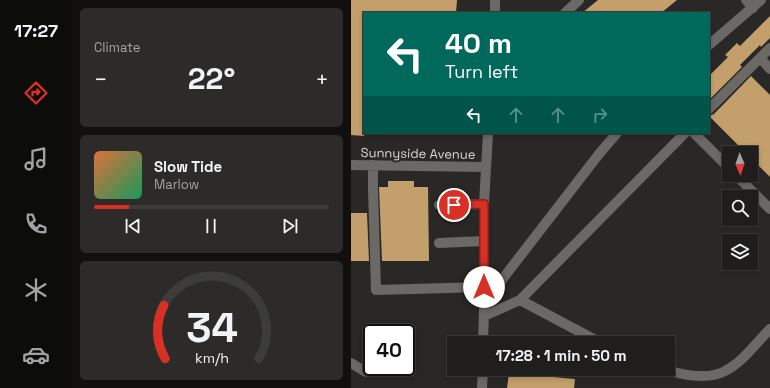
<!DOCTYPE html>
<html lang="en">
<head>
<meta charset="utf-8">
<style>
  body { margin:0; font-family:"Space Grotesk",sans-serif; background:#2c2b29; color:#f1f3f6; height:100vh; display:flex; flex-direction:column; font-size:15px; white-space:nowrap }
  * { box-sizing:border-box; margin:0 }
  p { font-size:13px; color:#a1a2a3 }
  .icon { flex:none; width:22px; height:22px; fill:none; stroke:currentColor; stroke-width:2; stroke-linecap:round; stroke-linejoin:round }
  .map { position:relative; flex:1; overflow:hidden }
  .details { display:flex; flex-direction:column; gap:8px; padding:8px; background:#11100f; width:279px }
  .details>* { flex:none }
  .banner { position:absolute; left:12px; top:12px; width:347px; height:122px; border-radius:0px; box-shadow:0 2px 6px #0003,0 0 0 1px #3c3c3b; background:#00695c; color:#fff; overflow:hidden }
  .needle { width:26px; rotate:178deg }
  .tools { position:absolute; left:371px; top:146px; display:grid; gap:8px }
  .tools a { display:grid; place-items:center; width:36px; height:36px; border-radius:0px; background:#1f1e1c; box-shadow:0 2px 6px #0003,0 0 0 1px #3c3c3b; font-size:20px }
  .speed { position:absolute; left:12px; top:324px; display:flex; gap:8px; font-size:20px; font-weight:700; text-align:center }
  .speed>* { display:grid; place-content:center; width:52px; height:52px; border-radius:50%; background:#1f1e1c; box-shadow:0 2px 6px #0003,0 0 0 1px #3c3c3b; line-height:1 }
  .speed .limit { border:2px solid #111; border-radius:6px; background:#fff; color:#111 }
  .pin { position:absolute; display:grid; place-items:center; width:34px; height:34px; color:#fff; margin:-17px; border:2px solid #fff; border-radius:50%; box-shadow:0 1px 4px #0007 }
  .me { position:absolute; width:44px; margin:-22px; rotate:0deg; stroke-linejoin:round; filter:drop-shadow(0 0 3px #0008) }
  .turn { display:flex; align-items:center; gap:14px; height:84px; padding:0 16px; font-size:18px }
  .turn .icon { width:52px; height:52px; stroke-width:2.5 }
  .turn b { display:block; font-size:28px; line-height:34px }
  .lanes { display:flex; align-items:center; height:38px; padding:0 16px; background:#0003; justify-content:center; gap:20px; direction:ltr }
  .lanes .off { opacity:.35 }
  .big { font-size:30px; font-weight:700; line-height:1.1 }
  .details .tile { flex:1; display:flex; flex-direction:column; justify-content:center; gap:6px; min-width:0; padding:0 14px; border-radius:6px; background:#2c2b29 }
  .details .dial { align-items:center; gap:0 }
  .dial svg { height:104px; overflow:visible; fill:none; stroke:#3c3c3b; stroke-width:7; stroke-linecap:round; text-anchor:middle }
  .dial text { fill:#f1f3f6; stroke:none }
  .song { display:flex; align-items:center; gap:12px }
  .cover { width:48px; height:48px; border-radius:6px; background:linear-gradient(135deg,hsl(20 70% 55%),hsl(150 70% 35%)) }
  .played { height:4px; border-radius:2px; background:linear-gradient(90deg,#d93025 15%,#3c3c3b 15%) }
  .keys { display:flex; justify-content:space-around; direction:ltr }
  .heat { display:flex; justify-content:space-between; align-items:center; font-size:22px; direction:ltr }
  .trip { position:absolute; left:96px; top:336px; width:228px; height:40px; border-radius:0px; background:#1f1e1c; box-shadow:0 2px 6px #0003,0 0 0 1px #3c3c3b; font-weight:700; line-height:40px; text-align:center }
  main { display:flex; flex:1; min-height:0 }
  .menu { display:flex; flex-direction:column; width:72px; justify-content:space-around; align-items:center; background:#0c0c0b; color:#a1a2a3 }
  .menu .icon { width:28px; height:28px }
  .menu .selected { color:#d93025 }
  .menu b { font-size:18px; color:#f1f3f6 }
  .map>svg:first-child { display:block }
  .building { fill:#c29f6b }
  .lines { fill:none; stroke-linecap:round; stroke-linejoin:round }
  .minor { stroke:#6a6966; stroke-width:10 }
  .route-casing { stroke:#8d1f18; stroke-width:10 }
  .route { stroke:#d93025; stroke-width:7 }
  .labels { text-anchor:middle; stroke-width:4; stroke-linejoin:round; paint-order:stroke }
  .street-label { font-size:13px; fill:#d7d6d5; stroke:#292826 }
</style>
</head>
<body>
<main>
<nav class="menu">
<b>17:27</b>
<svg class="icon selected" aria-label="directions" viewBox="0 0 24 24"><path d="M12 3l9 9-9 9-9-9zM9 14v-3h6M13 9l2 2-2 2"/></svg>
<svg class="icon" aria-label="music" viewBox="0 0 24 24"><path d="M9 18V5l10-2v13"/><circle cx="6" cy="18" r="3"/><circle cx="16" cy="16" r="3"/></svg>
<svg class="icon" aria-label="phone" viewBox="0 0 24 24"><path d="M5 4h4l2 5-3 2q2 4 5 5l2-3 5 2v4C11 20 4 13 5 4z"/></svg>
<svg class="icon" aria-label="climate" viewBox="0 0 24 24"><path d="M12 3v18M4 7l16 10M4 17L20 7"/></svg>
<svg class="icon" aria-label="car" viewBox="0 0 24 24"><path d="M5 17H2v-5l4-1 3-4h7l3 4 3 1v5h-3M9 17h6M6 11h13"/><circle cx="7" cy="17" r="2"/><circle cx="17" cy="17" r="2"/></svg>
</nav>
<section class="details">
<div class="tile"><p>Climate</p>
<div class="heat"><a>−</a><b class="big">22°</b><a>+</a></div>
</div>
<div class="tile">
<div class="song"><i class="cover"></i><div><b>Slow Tide</b><p>Marlow</p></div></div>
<div class="played"></div>
<div class="keys"><svg class="icon" aria-label="previous" viewBox="0 0 24 24"><path d="M18 5L8 12l10 7zM5 5v14"/></svg><svg class="icon" aria-label="pause" viewBox="0 0 24 24"><path d="M8 5v14M16 5v14"/></svg><svg class="icon" aria-label="next" viewBox="0 0 24 24"><path d="M6 5l10 7-10 7zM19 5v14"/></svg></div>
</div>
<div class="tile dial"><svg viewBox="0 0 100 80">
<path d="M14 69A42 42 0 1 1 86 69"/>
<path d="M14 69A42 42 0 0 1 13 28" stroke="#d93025"/>
<text x="50" y="56" font-size="32" font-weight="700">34</text>
<text x="50" y="72" font-size="11">km/h</text>
</svg></div>
</section>
<div class="map">
<svg width="419" height="388" viewBox="0 0 419 388">
  <rect width="100%" height="100%" fill="#292826"/>
  <!-- building -->
  <path class="building" d="M0 0H106L105 13H13V136L0 135Z
    M247 0H326L310 13H231Z
    M419 16V38L410 47 409 45 389 65 391 67 358 100V76L377 57 374 55 386 43 389 46Z
    M400 76 419 95V177L400 158V153H395L358 116 363 114Z
    M37 181H63V187H77L78 261H31L28 187H37Z
    M0 213H16L18 261H0Z
    M158 373 224 379 223 388H156Z"/>
  <g class="lines">
    <!-- minor -->
    <path class="minor" d="M395 0 402 8
      M144 13V0
      M214 13 228 0
      M358 45 410 0
      M409 58 419 69
      M358 109 419 48
      M343 133 378 168
      M0 165 134 167
      M22 165V189L25 290 133 287
      M385 175 419 209
      M88 205 133 204
      M88 243 133 241
      M133 293V204L137 133
      M169 300 250 343
      M133 303 248 154 266 133
      M133 316 169 300 334 133
      M132 343 133 309
      M0 363 15 372
      M311 369C329 374 356 381 374 371 392 362 405 343 419 329
      M131 388 132 369"/>
  </g>
  <g class="lines">
    <defs>
      <path id="route" d="M103 205 133 204V287"/>
    </defs>
    <!-- route casing -->
    <use href="#route" class="route-casing"/>
    <!-- route -->
    <use href="#route" class="route"/>
  </g>
  <g class="labels">
    <!-- street labels -->
    <g class="street-label">
      <text transform="translate(67 153) rotate(1)" y="5">Sunnyside Avenue</text>
    </g>
  </g>
</svg>
<div class="tools">
<a><svg class="needle" viewBox="-14 -14 28 28"><path d="M0-13l5 13h-10z" fill="#e53935"/><path d="M0 13l5-13h-10z" fill="#a1a2a3"/></svg></a>
<a><svg class="icon" aria-label="search" viewBox="0 0 24 24"><circle cx="10" cy="10" r="6"/><path d="M15 15l6 6"/></svg></a>
<a><svg class="icon" aria-label="layers" viewBox="0 0 24 24"><path d="M12 4l9 5-9 5-9-5zM3 14l9 5 9-5"/></svg></a>
</div>
<div class="speed"><div class="limit">40</div></div>
<div class="pin" style="left:103px;top:205px;background:#d93025"><svg class="icon" aria-label="arrive" viewBox="0 0 24 24"><path d="M6 21V4h12l-3 4 3 4H6"/></svg></div>
<svg class="me" style="left:133px;top:287px" viewBox="-20 -20 40 40"><circle r="19" fill="#fff"/><path d="M0-13L10 11 0 6-10 11z" fill="#d93025"/></svg>
<div class="trip">17:28 · 1 min · 50 m</div>
<div class="banner">
<div class="turn"><svg class="icon" aria-label="left" viewBox="0 0 24 24"><path d="M17 20v-9H6M10 6l-5 5 5 5"/></svg><div><b>40 m</b>Turn left</div></div>
<div class="lanes"><svg class="icon" aria-label="left" viewBox="0 0 24 24"><path d="M17 20v-9H6M10 6l-5 5 5 5"/></svg><svg class="icon off" aria-label="ahead" viewBox="0 0 24 24"><path d="M12 20V5M6 11l6-6 6 6"/></svg><svg class="icon off" aria-label="ahead" viewBox="0 0 24 24"><path d="M12 20V5M6 11l6-6 6 6"/></svg><svg class="icon off" aria-label="right" viewBox="0 0 24 24"><path d="M7 20v-9h11M14 6l5 5-5 5"/></svg></div>
</div>
</div>
</main>
</body>
</html>
